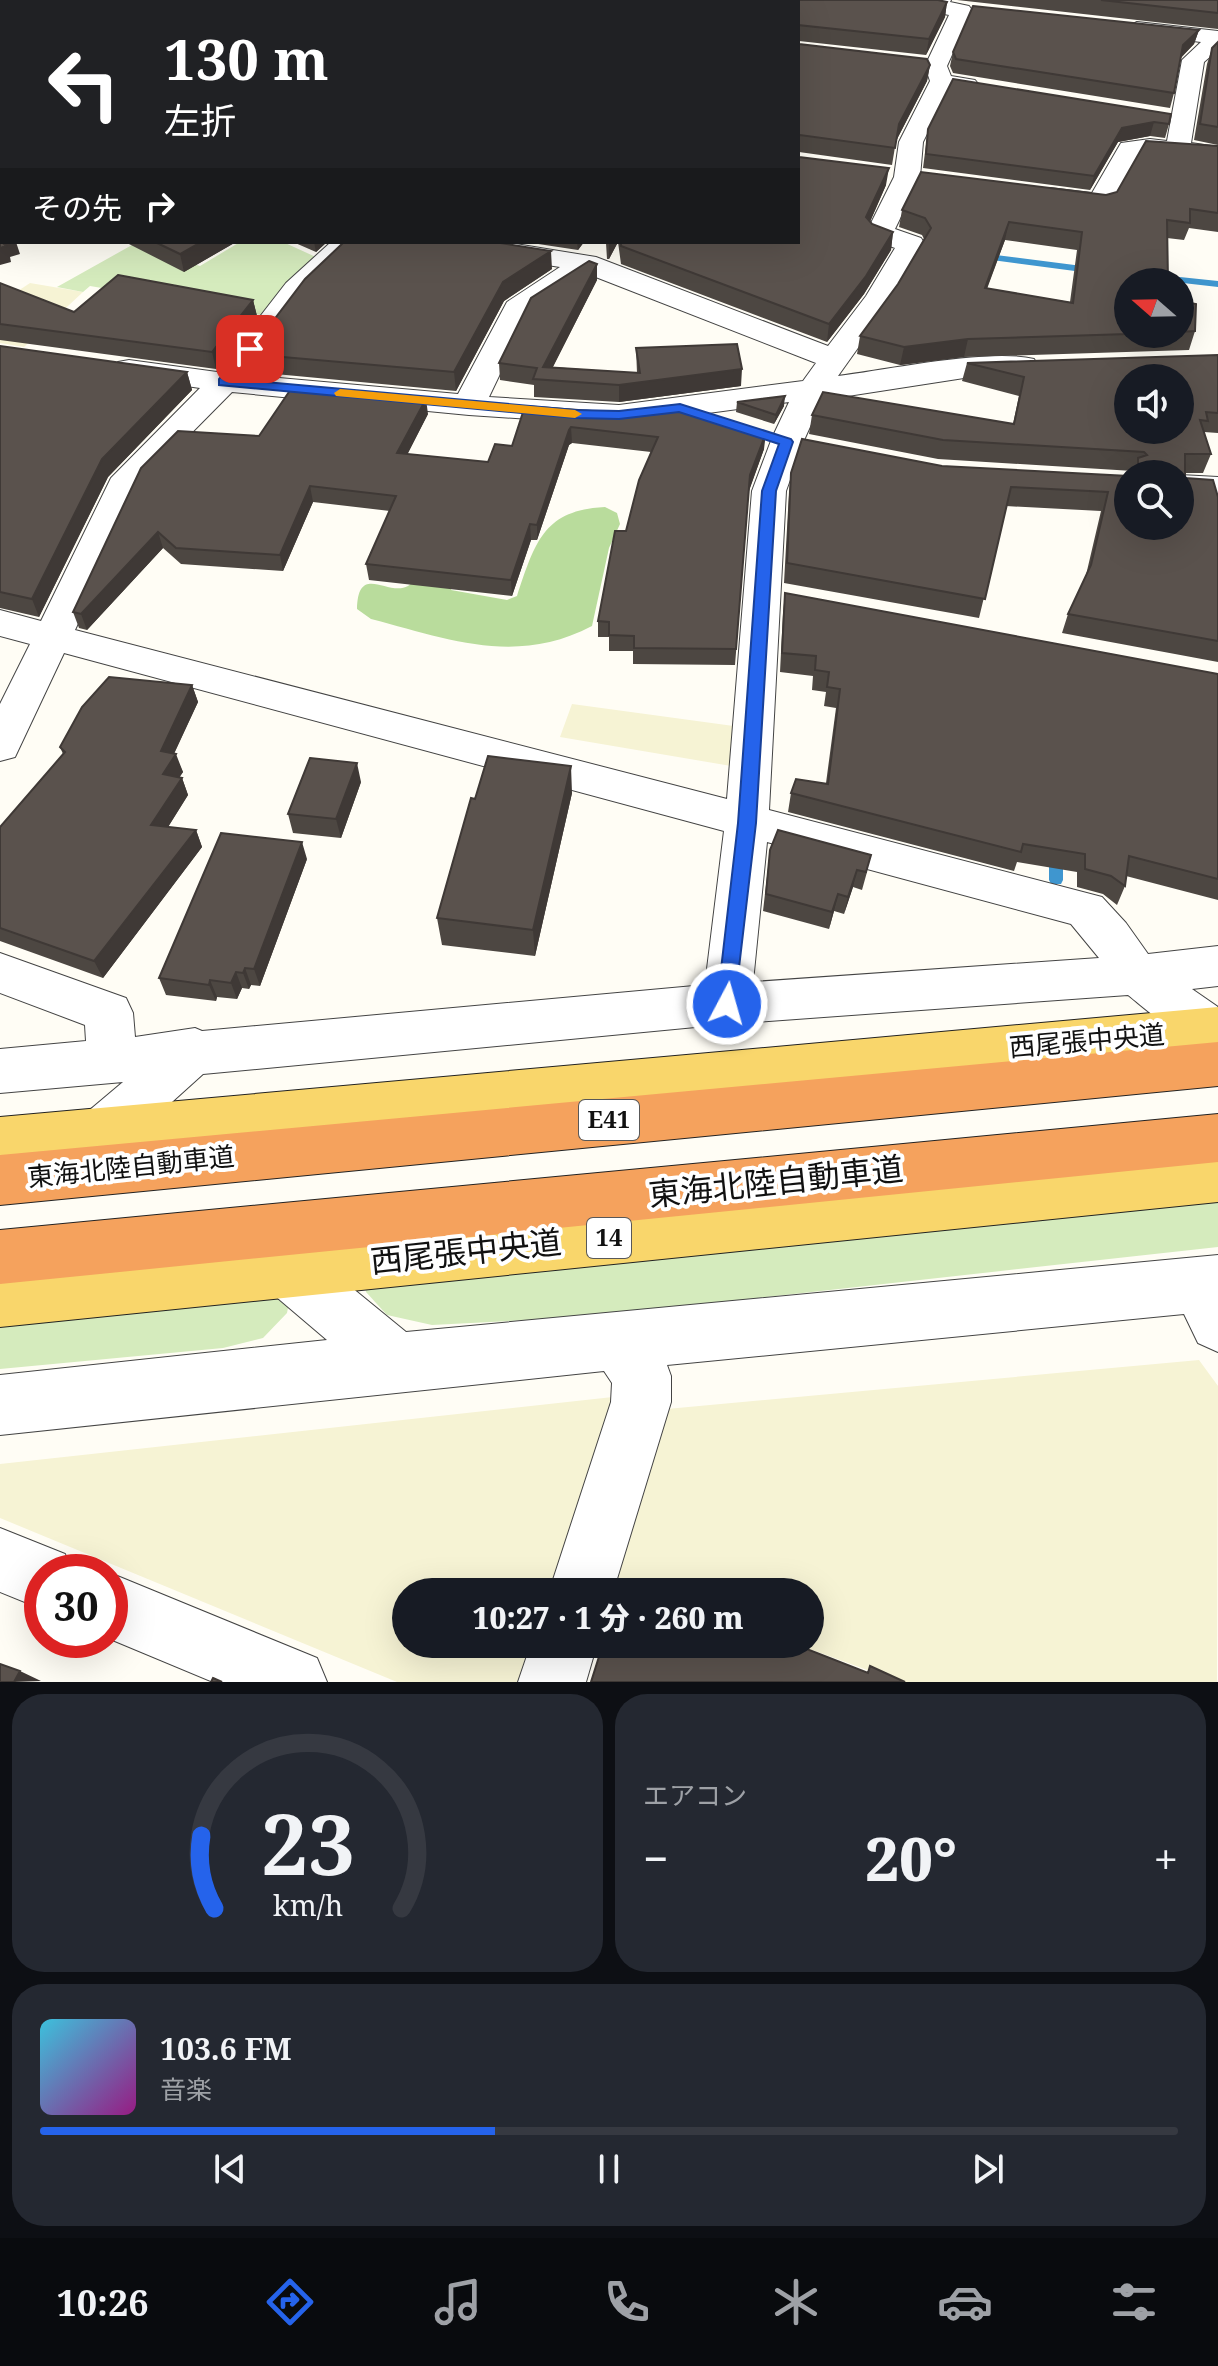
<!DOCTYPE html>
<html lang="ja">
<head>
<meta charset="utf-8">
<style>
  body { margin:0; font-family:"Noto Serif","Noto Sans JP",serif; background:#242831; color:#f1f3f6; height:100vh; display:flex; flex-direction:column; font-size:30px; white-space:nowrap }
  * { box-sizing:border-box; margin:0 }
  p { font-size:26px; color:#9ea1a6 }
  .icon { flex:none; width:44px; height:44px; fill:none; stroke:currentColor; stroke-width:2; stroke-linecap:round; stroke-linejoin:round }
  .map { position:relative; height:1682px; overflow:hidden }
  .sheet { display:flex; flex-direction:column; gap:12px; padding:12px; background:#0d0f14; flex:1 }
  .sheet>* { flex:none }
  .top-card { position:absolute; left:0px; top:0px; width:800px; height:244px; box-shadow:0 8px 32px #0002; background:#202124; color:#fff; overflow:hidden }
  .needle { width:52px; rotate:290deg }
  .fabs { position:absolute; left:1114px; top:268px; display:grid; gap:16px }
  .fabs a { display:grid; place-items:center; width:80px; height:80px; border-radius:50%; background:#171b24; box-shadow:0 8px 32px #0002; font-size:40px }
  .speed { position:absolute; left:24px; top:1554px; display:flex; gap:16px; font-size:40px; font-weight:700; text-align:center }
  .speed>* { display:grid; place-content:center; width:104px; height:104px; border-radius:50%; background:#171b24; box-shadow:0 8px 32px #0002; line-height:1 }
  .speed .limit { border:12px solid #d22; background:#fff; color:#111 }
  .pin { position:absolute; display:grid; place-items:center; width:68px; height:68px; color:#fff; margin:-34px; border-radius:16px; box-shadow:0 4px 12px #0006 }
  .me { position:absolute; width:88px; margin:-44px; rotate:6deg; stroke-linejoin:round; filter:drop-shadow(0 0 6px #0008) }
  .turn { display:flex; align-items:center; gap:28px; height:168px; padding:0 32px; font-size:36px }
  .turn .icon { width:104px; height:104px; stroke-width:2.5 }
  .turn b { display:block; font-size:56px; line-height:68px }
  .then { display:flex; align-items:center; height:76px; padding:0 32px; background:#0003; gap:16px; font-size:30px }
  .big { font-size:60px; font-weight:800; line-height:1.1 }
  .sheet .tile { flex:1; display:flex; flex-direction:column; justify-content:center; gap:12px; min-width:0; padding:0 28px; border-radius:32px; background:#242831 }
  .sheet .dial { align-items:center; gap:0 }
  .dial svg { height:208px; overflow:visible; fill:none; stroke:#363941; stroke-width:7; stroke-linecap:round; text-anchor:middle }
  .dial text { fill:#f1f3f6; stroke:none }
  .song { display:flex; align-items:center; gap:24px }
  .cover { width:96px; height:96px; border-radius:12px; background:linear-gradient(135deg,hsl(190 70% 55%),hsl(310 70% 35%)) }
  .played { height:8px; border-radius:4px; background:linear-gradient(90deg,#2563eb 40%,#363941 40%) }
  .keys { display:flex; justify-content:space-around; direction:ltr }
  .heat { display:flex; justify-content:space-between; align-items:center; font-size:44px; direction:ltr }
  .sheet .tiles { flex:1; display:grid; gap:12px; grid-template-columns:1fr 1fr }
  .tile:last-child { grid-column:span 2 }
  .trip { position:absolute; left:392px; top:1578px; width:432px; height:80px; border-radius:40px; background:#171b24; box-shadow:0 8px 32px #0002; font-weight:800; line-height:80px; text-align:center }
  .tabs { display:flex; height:128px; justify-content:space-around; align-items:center; background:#090b0e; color:#9ea1a6 }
  .tabs .icon { width:56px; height:56px }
  .tabs .selected { color:#2563eb }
  .tabs b { font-size:36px; color:#f1f3f6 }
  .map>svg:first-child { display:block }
  .farmland { fill:#f6f3d4 }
  .green { fill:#d5ebbd }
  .forest { fill:#b9dc9c }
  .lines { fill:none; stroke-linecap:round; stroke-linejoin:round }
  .stream { fill:#3f96cf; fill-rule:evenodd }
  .minor-casing { stroke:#444; stroke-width:2 }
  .primary-casing { stroke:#222; stroke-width:2 }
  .motorway-casing { stroke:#222; stroke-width:2 }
  .minor { fill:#fff; fill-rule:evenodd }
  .primary { fill:#f9d66b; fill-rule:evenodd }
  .motorway { fill:#f5a25d; fill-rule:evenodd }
  .wall { fill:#4d4742; fill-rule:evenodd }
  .shaded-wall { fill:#3f3936 }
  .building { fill:#5a524d; stroke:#3f3936; stroke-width:2; fill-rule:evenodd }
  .route { fill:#2563eb; stroke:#184099; stroke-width:2 }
  .slow { fill:#f59e0b }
  .labels { text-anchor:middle; stroke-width:8; stroke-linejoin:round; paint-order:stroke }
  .shield { fill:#fff; stroke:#585858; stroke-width:2 }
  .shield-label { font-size:24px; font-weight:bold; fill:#111 }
  .street-label { font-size:26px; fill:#111; stroke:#fff }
  .near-street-label { font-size:32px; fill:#111; stroke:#fff }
</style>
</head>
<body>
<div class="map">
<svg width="1218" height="1682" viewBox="0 0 1218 1682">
  <rect width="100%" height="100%" fill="#fffdf5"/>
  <!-- farmland -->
  <path class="farmland" d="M30 283 83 292 24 347 0 343V303Z
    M572 704 741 727 737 767 560 737Z
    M1199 1360 1218 1386 1217 1682H900L796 1644H810V1592H654L598 1572 645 1411Z
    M631 1395 566 1592H406V1644H548L536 1682H397L0 1518V1464Z"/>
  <!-- green -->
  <path class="green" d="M240 242H283L318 258 262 315 90 286 83 292 57 287 132 245 200 266Z
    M1218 1189V1247L585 1317 432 1325 387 1315 366 1292 362 1271Z
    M291 1292 287 1313 263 1338 223 1348 0 1369V1303Z"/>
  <!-- forest -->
  <path class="forest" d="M605 507 617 513 620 524 609 548 592 626C516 666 448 639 371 619L357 609C358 562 388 597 408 586 416 582 420 561 424 552L465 548 451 590 507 600 517 596C535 543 543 510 605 507Z"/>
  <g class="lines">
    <!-- stream -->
    <path class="stream" d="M980 253 1090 267 1094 270 1090 273 977 258 976 256Z
      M1151 274 1218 281V287L1148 279V275Z
      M1056 845 1061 846 1063 850V880L1061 884H1051L1049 880V850L1051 846Z"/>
    <defs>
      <path id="minor" d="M192 0H223L224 2H193Z
        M930 0H951L950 2 969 6 972 10 947 66 951 76 975 80 979 85 975 90 949 89 923 142 920 177 895 229 921 238 925 244 892 300 838 376C887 370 989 348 1034 359L1038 366 1034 373 964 378 822 400 805 438 786 491 769 810 1102 897 1126 923 1148 954 1218 946V986L1192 989 1218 1007V1048C1197 1055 1146 1009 1128 995L727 1024 203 1074 121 1148 103 1155 85 1148 77 1131 85 1114 123 1082 0 1093V1049L86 1041 85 1025 0 993V953L126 998 133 1013 135 1037 195 1028 202 1031 705 985 724 831 64 653 15 757 0 761V704L30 644 0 636V610L41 621 111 478 200 388 118 376 114 369 118 362 129 360 217 372 286 283 331 242H361L306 295 247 375 458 394 507 302 560 267 450 250 440 248 436 242H504L596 257 828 346 866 296 895 248 870 239 866 233 894 177 899 142 930 81 925 66 949 15 929 11 926 7ZM588 274 816 363 803 381 619 405 489 397 529 313ZM232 392 469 415 619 425 789 402 772 438 752 491 727 799 75 630 143 482ZM767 842 1071 924 1099 958 753 982Z
        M1137 22 1218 31V50L1204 62 1191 143 1218 147V161L1139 155 1109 208 1100 210 1041 202 1037 196 1041 190 1050 188 1092 193 1121 143 1150 139 1167 141 1182 60 1201 42 1129 33 1126 28Z
        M0 109H2L0 124Z
        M2 155V171L0 172V156Z
        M2 198V214L0 215V199Z
        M1180 475 1218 477V497L1180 495Z
        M287 1243 307 1251 406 1332 1218 1255V1352L1198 1343 1184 1314 667 1365 671 1376V1402L613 1592H549L611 1402 612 1383 604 1371 0 1435V1375L327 1340 267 1289 259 1270 267 1251Z
        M0 1528 65 1554 72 1572H42V1609L0 1592Z
        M110 1573 317 1658 327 1682H213L110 1639Z
        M531 1644H597L586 1682H518Z"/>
      <path id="primary" d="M1218 1007V1049L0 1165V1117Z
        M1218 1152V1202L0 1327V1271Z"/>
      <path id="motorway" d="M1218 1042V1086L0 1205V1155Z
        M1218 1114V1162L0 1284V1230Z"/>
    </defs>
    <!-- minor casing -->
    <use href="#minor" class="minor-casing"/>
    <!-- primary casing -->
    <use href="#primary" class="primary-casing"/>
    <!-- motorway casing -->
    <use href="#motorway" class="motorway-casing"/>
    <!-- minor -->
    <use href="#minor" class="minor"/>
    <!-- primary -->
    <use href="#primary" class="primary"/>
    <!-- motorway -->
    <use href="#motorway" class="motorway"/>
  </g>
  <!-- wall -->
  <path class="wall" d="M957 0H1218V29Z
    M798 2H947L945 17 926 55 799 41V44L930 65 927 81 896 141 892 165 799 152V157L886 185 870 222 872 224 893 232 891 250 864 294 827 342 621 264 618 242 609 259H607L606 243 602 242H798Z
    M1199 30 1194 44 1181 58 1174 93 1170 108 953 73 950 66 953 52Z
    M1218 42V145L1194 140 1207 64 1212 48Z
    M953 79 1169 124 1165 138 1150 136 1118 142 1090 190 923 168 928 129Z
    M1218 146V232L1189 228 1184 240 1167 238 1128 334H1180V295L1185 302 1195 331 1189 350 964 357 900 365 857 354 860 336 898 284 924 239 922 235 899 227 902 210 1106 195 1117 192ZM1005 240 1077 250 1070 302 987 289Z
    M125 242H236L184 272Z
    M293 242H327L316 252Z
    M525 242H584L578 250Z
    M597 264V280L553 367 637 373 636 348 741 386 619 402 534 397V385L500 380 499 363Z
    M552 269 504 301 456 391 253 372 248 354Z
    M0 283 74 312 253 300 257 316 216 369 0 340Z
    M0 346 187 372 192 390 108 477 39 617 0 608Z
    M1218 355V433L1204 432 1211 454 1203 473H1185V478L1218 497V662L1062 633 1068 614 1086 575 1101 511 1006 506 979 618 784 583 789 492 791 473 942 466 1128 476 1180 474H1132L1133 471 938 459 809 434 812 415 1013 424 1019 396 962 381 967 363Z
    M737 402 784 406 774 424 736 412Z
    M525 406 764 449 749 490 735 665 633 664V651H609V637H598V621L651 452 572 443 569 445 537 540H531L512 596 369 580 366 564 390 511 313 502 283 571 181 564 163 548 87 630 79 628 73 612 259 436 428 414 407 454 488 462 512 446Z
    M785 593 1218 674V900L1126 876 1125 886 1117 905 1103 894 1077 887V872L1017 862 1014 871 788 812 791 793 826 783 836 708 824 706 826 692 812 690 813 676 780 672 783 613Z
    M192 685 198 702 174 754 183 772 179 777 182 778 188 795 168 827 196 830 202 847 103 978 0 941V827L63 754 60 747Z
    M361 782 341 838 293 833 288 814Z
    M572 793 535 956 442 945 437 918 475 799Z
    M770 850 867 872 862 890 853 887 844 914 834 911 829 929 763 911Z
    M307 859 260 986 251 985 249 989 242 988 237 999 217 997 216 1001 166 995 159 978Z"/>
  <!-- shaded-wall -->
  <path class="shaded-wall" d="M947 2 945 17 926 55 929 39Z
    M1199 30 1194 44 1179 59 1183 45Z
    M930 65 927 81 896 141 899 124Z
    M1154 122 1150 136 1118 142 1090 190 1094 176 1122 128Z
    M889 168 886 185 864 235 866 217Z
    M1009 222 1005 240 980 306 985 288Z
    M893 232 891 250 864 294 827 342 829 324Z
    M2 242H16L20 254 10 257 11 262 0 265V248Z
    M201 242H236L184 272 180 254Z
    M314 242H327L316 252Z
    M577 242H584L578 250Z
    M609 242H618L609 259Z
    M551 251 552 269 504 301 456 391 454 372 503 282Z
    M597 264V280L546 380 543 367Z
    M253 300 257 316 216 369 212 352Z
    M968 339 964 357 900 365 904 347Z
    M742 369 741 386 619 402V385Z
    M187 372 192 390 108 477 39 617 32 599 102 459Z
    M785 396 784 406 774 424 776 415Z
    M426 399 428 414 400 469 397 453Z
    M571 427 572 443 569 445 537 540V525L569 430Z
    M766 433 764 449 749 491 750 475Z
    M310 486 313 502 283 571 280 555Z
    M530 524 531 540 512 596 511 580Z
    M158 532 163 548 87 630 81 614Z
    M192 685 198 702 168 766 176 754 183 772 170 792 163 774 161 751Z
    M357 763 361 782 341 838 336 819Z
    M571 766 572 793 535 956 533 930Z
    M182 778 188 795 158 843 151 825Z
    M196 830 202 847 103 978 94 961Z
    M302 842 307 859 260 986 254 969Z
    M857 870 853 887 844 914 848 897Z
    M838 894 834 911 829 929 832 912Z
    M245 968 251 985 249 989 243 973Z
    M236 972 242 988 237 999 231 983Z
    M210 980 217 997 216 1001 209 985Z
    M20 1671 41 1681 14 1682Z"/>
  <!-- building -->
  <path class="building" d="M632 0H938L947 2 929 39 798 25V2H626Z
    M1101 0H1218V13Z
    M973 6 1199 30 1183 45 1174 93 956 59 953 52Z
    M798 30 799 44 927 59 930 65 899 124 895 148 800 135 798 137Z
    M1218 42V127L1200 124 1212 48Z
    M953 79 1171 114 1169 124 1154 122 1122 128 1094 176 926 154 928 129Z
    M1146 141 1218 146V213L1190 209V223L1167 220 1168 282H1128V334L968 339 904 347 860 336 898 284 931 228 925 218 902 210 921 172 1106 195 1117 192ZM1009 222 1082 232 1073 303 985 288Z
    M798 147 799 157 889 168 866 217 872 224 893 232 866 276 829 324 621 246V242H798Z
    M0 222 2 224V242L6 246 0 248Z
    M155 242H201L180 254Z
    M344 242H494L551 251 503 282 454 372 248 354 305 279Z
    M589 261 597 264 543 367 640 373 636 348 737 344 742 369 619 385 533 379 537 368 499 363 531 298Z
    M118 275 253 300 212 352 0 324V283L74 312Z
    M1180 295H1185V302L1196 304 1195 331 1180 332Z
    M0 346 187 372 102 459 32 599 0 592Z
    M1218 355V413L1206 412 1208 421 1200 420 1211 454H1185V478L1213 480 1218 497V641L1068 614 1091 565 1108 492 1011 487 985 599 787 563 791 473 802 439 942 466 1128 476V526H1180V474H1137L1138 473V458L1147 455 1144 452 943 440 812 415 823 392 1014 424 1024 377 967 363ZM1128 378H1180V430H1128Z
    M293 386 426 399 397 453 488 462 495 444 512 446 525 406 619 413 677 405 766 433 750 475 736 649 634 648V636L609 635V622L598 621 615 531H626L639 480 658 437 571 427 569 430 537 525 530 524 511 580 366 564 396 496 310 486 280 555 176 548 158 532 81 614 73 612 141 468 178 431 259 436Z
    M785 396 776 415 737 402Z
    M785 593 1218 674V879L1129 856 1125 886 1111 876 1085 869V854L1023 844 1021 852 791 793 796 779 828 784 840 689 827 687 829 672 815 670 816 656 782 653Z
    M109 677 192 685 161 751 176 754 163 774 182 778 151 825 196 830 94 961 0 928V827L65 752 60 747 82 707Z
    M488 756 571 766 533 930 437 918 471 798 475 799Z
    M310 758 357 763 336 819 288 814Z
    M778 830 871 855 866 872 857 870 848 897 838 894 832 912 766 894 770 850Z
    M221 833 302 842 254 969 245 968 243 973 236 972 231 983 210 980 209 985 159 978Z
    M621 1587 634 1592H619Z
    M603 1644H794L868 1673 870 1666 905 1682H591Z
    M0 1664 20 1671 14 1682H0Z
    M213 1678 222 1682H211Z"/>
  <!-- route -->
  <path class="route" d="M250 345 256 349 233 379 575 410 619 411 680 404 791 439 793 442 776 491 756 823 734 1010 727 1013 720 1010 717 1004 738 823 762 491 779 444 679 412 619 419 575 418 219 385V379L245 347Z"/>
  <!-- slow -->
  <path class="slow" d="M340 389 575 410 582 414 575 418 336 396 334 393Z"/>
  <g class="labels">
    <!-- shield labels -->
    <g class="shield">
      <rect x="579" y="1100" width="60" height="40" rx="6"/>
      <rect x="587" y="1218" width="44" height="40" rx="6"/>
    </g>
    <g class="shield-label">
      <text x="609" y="1128">E41</text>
      <text x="609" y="1246">14</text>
    </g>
    <!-- street labels -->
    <g class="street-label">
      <text transform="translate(1087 1041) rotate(-5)" y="9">西尾張中央道</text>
      <text transform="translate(131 1167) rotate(-6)" y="9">東海北陸自動車道</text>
    </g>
    <!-- near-street labels -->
    <g class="near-street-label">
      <text transform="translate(776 1182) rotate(-6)" y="11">東海北陸自動車道</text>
      <text transform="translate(466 1252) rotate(-6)" y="11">西尾張中央道</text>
    </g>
  </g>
</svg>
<div class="fabs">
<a><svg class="needle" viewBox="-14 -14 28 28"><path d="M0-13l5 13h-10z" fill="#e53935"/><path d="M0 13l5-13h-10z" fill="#9ea1a6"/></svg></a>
<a><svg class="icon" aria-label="sound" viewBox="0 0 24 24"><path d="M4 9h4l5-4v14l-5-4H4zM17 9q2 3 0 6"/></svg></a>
<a><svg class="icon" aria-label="search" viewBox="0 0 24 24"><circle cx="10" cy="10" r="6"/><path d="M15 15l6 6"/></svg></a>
</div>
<div class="speed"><div class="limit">30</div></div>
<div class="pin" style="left:250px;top:349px;background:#d93025"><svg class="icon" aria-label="arrive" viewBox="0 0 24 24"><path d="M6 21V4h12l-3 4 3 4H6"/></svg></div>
<svg class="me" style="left:727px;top:1004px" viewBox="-20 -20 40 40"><circle r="17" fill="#2563eb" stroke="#fff" stroke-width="3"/><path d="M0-11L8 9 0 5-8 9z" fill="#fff"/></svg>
<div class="trip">10:27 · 1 分 · 260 m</div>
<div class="top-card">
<div class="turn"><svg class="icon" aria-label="left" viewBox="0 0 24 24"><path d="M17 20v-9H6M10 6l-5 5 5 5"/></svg><div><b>130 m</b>左折</div></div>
<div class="then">その先<svg class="icon" aria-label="right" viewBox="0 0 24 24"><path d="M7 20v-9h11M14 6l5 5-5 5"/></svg></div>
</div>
</div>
<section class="sheet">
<div class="tiles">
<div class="tile dial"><svg viewBox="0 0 100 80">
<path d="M14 69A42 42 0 1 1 86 69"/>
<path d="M14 69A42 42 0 0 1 9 41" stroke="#2563eb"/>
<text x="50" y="56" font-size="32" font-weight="700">23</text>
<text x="50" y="72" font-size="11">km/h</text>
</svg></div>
<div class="tile"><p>エアコン</p>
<div class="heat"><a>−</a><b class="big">20°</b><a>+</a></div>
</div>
<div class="tile">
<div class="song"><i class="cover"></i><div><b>103.6 FM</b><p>音楽</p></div></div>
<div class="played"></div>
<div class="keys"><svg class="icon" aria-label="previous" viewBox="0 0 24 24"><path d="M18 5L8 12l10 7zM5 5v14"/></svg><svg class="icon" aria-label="pause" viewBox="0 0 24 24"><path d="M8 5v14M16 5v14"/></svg><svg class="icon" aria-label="next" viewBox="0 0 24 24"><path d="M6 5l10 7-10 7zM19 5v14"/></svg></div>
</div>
</div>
</section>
<nav class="tabs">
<b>10:26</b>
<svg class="icon selected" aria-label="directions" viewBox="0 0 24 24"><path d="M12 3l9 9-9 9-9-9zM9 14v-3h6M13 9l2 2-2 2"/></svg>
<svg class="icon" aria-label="music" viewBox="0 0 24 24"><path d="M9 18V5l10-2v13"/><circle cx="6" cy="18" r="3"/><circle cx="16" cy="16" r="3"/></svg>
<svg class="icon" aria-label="phone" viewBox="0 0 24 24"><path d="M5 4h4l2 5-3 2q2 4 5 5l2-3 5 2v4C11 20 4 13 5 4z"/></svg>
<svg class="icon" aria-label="climate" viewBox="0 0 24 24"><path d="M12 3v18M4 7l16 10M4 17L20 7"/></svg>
<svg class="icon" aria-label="car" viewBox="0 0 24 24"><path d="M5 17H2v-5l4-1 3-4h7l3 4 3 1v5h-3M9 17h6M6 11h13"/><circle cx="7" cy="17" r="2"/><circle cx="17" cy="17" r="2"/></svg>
<svg class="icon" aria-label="filters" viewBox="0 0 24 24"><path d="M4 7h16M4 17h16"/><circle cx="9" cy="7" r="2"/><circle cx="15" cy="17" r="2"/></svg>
</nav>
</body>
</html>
